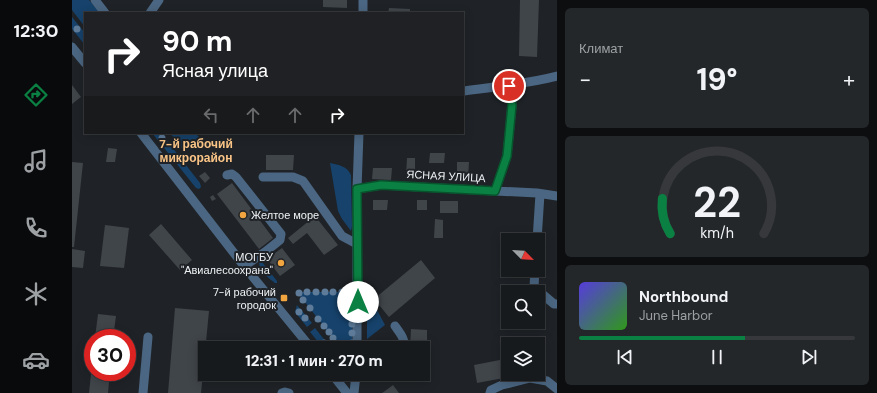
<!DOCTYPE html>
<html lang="ru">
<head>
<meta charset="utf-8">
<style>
  body { margin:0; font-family:"DM Sans",sans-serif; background:#24272a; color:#f1f3f6; height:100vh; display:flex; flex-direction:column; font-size:15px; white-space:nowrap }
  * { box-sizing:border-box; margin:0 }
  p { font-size:13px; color:#9ea1a4 }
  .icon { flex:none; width:22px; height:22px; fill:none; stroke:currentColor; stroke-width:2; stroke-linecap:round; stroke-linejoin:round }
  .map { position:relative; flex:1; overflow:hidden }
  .panel { display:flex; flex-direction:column; gap:8px; padding:8px; background:#0d0e10; width:320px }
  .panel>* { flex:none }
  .hud { position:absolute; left:12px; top:12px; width:380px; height:122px; border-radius:0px; box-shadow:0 2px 10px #0003,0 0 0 1px #36383b; background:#202124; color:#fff; overflow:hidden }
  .needle { width:26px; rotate:114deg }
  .buttons { position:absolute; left:429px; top:233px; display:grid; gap:8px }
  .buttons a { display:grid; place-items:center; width:44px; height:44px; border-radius:0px; background:#171a1d; box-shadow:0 2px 10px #0003,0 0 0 1px #36383b; font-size:20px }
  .speed { position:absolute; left:12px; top:329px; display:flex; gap:8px; font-size:20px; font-weight:700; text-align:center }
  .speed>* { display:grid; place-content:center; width:52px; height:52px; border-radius:50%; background:#171a1d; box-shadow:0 2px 10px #0003,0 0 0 1px #36383b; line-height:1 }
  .speed .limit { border:6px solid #d22; background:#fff; color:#111 }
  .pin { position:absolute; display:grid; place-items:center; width:34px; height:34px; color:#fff; margin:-17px; border:2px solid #fff; border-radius:50%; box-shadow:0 1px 4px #0007 }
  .me { position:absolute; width:44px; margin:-22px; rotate:0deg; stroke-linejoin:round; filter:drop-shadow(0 0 3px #0008) }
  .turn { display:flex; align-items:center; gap:14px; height:84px; padding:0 12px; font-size:18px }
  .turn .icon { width:52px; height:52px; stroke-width:2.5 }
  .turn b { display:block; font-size:28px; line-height:34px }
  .lanes { display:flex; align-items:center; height:38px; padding:0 12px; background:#0003; justify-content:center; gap:20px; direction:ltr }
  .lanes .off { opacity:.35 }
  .big { font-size:30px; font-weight:800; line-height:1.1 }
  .panel .tile { flex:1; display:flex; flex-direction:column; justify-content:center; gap:6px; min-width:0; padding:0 14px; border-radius:6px; background:#24272a }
  .panel .dial { align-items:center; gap:0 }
  .dial svg { height:104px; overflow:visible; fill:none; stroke:#36383b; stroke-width:7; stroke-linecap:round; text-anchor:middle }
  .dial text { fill:#f1f3f6; stroke:none }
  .song { display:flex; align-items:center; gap:12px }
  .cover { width:48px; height:48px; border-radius:6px; background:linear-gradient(135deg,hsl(250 70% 55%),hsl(110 70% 35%)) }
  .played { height:4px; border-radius:2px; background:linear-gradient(90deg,#0b8043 60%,#36383b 60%) }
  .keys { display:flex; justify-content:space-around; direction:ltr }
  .heat { display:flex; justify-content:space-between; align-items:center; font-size:22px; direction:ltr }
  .trip { position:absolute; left:126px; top:341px; width:232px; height:40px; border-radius:0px; background:#171a1d; box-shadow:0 2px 10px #0003,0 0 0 1px #36383b; font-weight:800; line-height:40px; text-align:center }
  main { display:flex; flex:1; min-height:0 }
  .tab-bar { display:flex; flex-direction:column; width:72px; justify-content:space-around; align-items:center; background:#090a0c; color:#9ea1a4 }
  .tab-bar .icon { width:28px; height:28px }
  .tab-bar .on { color:#0b8043 }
  .tab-bar b { font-size:18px; color:#f1f3f6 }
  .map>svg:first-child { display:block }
  .green { fill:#16426b }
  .building { fill:#40454a }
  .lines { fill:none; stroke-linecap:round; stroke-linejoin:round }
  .minor { stroke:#4b6682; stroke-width:9 }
  .tree { fill:#5e7c9a }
  .route-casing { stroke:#07532c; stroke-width:10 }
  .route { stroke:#0b8043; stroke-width:7 }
  .poi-dot { fill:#f1a540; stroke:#1f2327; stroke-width:1.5 }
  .labels { text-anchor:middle; stroke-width:4; stroke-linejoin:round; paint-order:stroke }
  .street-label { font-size:11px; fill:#eef1f4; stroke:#1f2327 }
  .poi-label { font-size:11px; fill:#eef1f4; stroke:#1f2327; text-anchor:end }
  .neighbourhood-label { font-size:12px; font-weight:bold; fill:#fbc587; stroke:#1f2327 }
</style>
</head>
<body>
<main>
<nav class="tab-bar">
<b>12:30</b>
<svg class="icon on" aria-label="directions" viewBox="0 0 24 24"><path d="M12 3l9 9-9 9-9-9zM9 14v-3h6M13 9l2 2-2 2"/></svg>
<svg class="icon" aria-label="music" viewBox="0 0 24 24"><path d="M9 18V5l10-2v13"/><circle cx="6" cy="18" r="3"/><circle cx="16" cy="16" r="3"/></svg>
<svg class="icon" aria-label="phone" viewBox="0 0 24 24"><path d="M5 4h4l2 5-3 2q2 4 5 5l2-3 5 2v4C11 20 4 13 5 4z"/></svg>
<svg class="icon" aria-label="climate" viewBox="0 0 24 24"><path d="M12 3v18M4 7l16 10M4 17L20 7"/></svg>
<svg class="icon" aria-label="car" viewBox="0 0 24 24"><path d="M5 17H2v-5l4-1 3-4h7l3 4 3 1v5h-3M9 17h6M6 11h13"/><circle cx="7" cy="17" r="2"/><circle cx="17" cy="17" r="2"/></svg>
</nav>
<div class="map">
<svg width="485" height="393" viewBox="0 0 485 393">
  <rect width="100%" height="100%" fill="#1f2327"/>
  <!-- green -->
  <path class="green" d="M0 0H17L28 13H13V27L0 10Z
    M0 17 13 33V45L0 29Z
    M80 133H89L128 183 129 187 127 189 124 188Z
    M98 133H123L127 137 111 150Z
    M258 163C267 165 275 166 279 175L280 226 279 231 270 219 266 211Z
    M189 262H190L205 281V283H203C196 278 189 272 187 263Z
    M230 292H280V348H269L228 296 227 293Z
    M298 292 303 306 313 325 295 339V293Z
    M225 305 240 323 235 327 223 312Z
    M243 328 259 348H251L238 332Z"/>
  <!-- building -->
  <path class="building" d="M251 0H275V8L251 7Z
    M448 0H467L465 57 447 56Z
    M317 8 338 9V13H316Z
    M0 85 9 97 0 104Z
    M36 148 45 149 43 162H34Z
    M358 153H373L372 163H357Z
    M194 155H222L221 170H194Z
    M335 158H343V176H334Z
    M0 162 11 163 2 247H0Z
    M385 162H397L396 178 385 177Z
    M301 168H320L319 180 300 179Z
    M133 172 138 178 133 183 127 176Z
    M160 183 201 238 187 249 145 194Z
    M141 195 144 199 140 201 138 197Z
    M301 200H316L315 210H301Z
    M345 200H355V210H345Z
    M368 201H386V213H368Z
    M243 216 266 245 252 255 235 233 221 244 216 238Z
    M363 219 371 220V238H362Z
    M89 224 120 260 108 270 77 235Z
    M33 225 57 228 52 268 28 266Z
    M210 248 223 265 208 276 195 259Z
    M0 249 13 251 11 268 0 267Z
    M349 260 363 278 317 317 302 299Z
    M103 308 137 311 129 393H96Z
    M26 314 44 316 41 338H23Z
    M339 329 355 330V371H351V348H338Z
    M208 340 214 348H198Z
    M166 343 183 344V348H166Z
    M433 359 437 377 405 383 402 365Z
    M20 365H21V372H38L36 393H17Z
    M149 374H181V378L149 377Z
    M321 385 327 393H310L313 391Z"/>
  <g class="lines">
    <!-- minor -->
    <path class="minor" d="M23 0 33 13
      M78 13 87 0
      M291 13V0
      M0 47 13 63
      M391 91C423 87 454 84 485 76
      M69 133 172 266 239 348
      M155 175 160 174 164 177 209 234 208 240 193 252 172 266
      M191 177H221L231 181 270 236 285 244
      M285 189 309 185 423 191 465 193 485 196
      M423 191 435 156 440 105 437 86
      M465 240 468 194
      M463 270 462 287 482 304H485
      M323 326C328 333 333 339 333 348
      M285 348V189L287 133
      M260 374 275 393
      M71 393 76 337
      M210 393 213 392 217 393
      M282 393 284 374
      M418 393 419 390 430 385 458 378 475 381 485 389"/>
  </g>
  <!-- trees -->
  <g class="tree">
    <circle cx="5" cy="29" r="3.5"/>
    <circle cx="90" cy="138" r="3.5"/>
    <circle cx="235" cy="292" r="3.5"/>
    <circle cx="244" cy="292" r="3.5"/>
    <circle cx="253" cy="292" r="3.5"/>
    <circle cx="261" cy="292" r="3.5"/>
    <circle cx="270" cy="292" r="3.5"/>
    <circle cx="280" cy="292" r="3.5"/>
    <circle cx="227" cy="293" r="3.5"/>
    <circle cx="231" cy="300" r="3.5"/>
    <circle cx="280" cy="304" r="3.5"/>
    <circle cx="238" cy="308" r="3.5"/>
    <circle cx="227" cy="312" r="3.5"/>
    <circle cx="280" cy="314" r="3.5"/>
    <circle cx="233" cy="318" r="3.5"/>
    <circle cx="246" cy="319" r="3.5"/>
    <circle cx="280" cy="324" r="3.5"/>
    <circle cx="252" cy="326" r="3.5"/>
    <circle cx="257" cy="332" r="3.5"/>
    <circle cx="280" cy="333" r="3.5"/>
    <circle cx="261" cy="338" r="3.5"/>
    <circle cx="252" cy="343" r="3.5"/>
    <circle cx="280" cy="343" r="3.5"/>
  </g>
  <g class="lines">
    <defs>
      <path id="route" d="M286 302 285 189 309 185 423 191 435 156 440 105 437 86"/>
    </defs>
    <!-- route casing -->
    <use href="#route" class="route-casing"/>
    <!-- route -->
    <use href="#route" class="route"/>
  </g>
  <!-- markers -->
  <g class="poi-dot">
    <circle cx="171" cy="215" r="4"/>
    <circle cx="209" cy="263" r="4"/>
    <rect x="208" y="294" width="8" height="8" rx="2"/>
  </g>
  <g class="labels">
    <!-- street labels -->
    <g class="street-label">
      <text transform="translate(374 176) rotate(3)" y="4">ЯСНАЯ УЛИЦА</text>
    </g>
    <!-- poi labels -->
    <g class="poi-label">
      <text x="179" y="219" text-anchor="start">Желтое море</text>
      <text x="201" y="261">МОГБУ<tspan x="201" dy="13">"Авиалесоохрана"</tspan></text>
      <text x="204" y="296">7-й рабочий<tspan x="204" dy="13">городок</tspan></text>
    </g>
    <!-- neighbourhood labels -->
    <g class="neighbourhood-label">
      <text x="124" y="148">7-й рабочий<tspan x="124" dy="14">микрорайон</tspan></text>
    </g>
  </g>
</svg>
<div class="buttons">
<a><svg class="needle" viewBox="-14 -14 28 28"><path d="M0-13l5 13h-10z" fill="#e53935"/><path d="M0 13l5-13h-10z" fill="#9ea1a4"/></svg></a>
<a><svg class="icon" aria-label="search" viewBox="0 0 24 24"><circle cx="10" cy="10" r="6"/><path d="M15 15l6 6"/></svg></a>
<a><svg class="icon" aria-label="layers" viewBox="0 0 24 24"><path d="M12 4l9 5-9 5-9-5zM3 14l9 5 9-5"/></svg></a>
</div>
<div class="speed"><div class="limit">30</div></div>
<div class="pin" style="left:437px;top:86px;background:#d93025"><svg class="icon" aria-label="arrive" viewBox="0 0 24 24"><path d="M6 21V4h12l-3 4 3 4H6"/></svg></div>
<svg class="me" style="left:286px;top:302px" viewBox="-20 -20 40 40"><circle r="19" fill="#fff"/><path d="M0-13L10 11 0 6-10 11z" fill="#0b8043"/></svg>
<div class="trip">12:31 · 1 мин · 270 m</div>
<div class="hud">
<div class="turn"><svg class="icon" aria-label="right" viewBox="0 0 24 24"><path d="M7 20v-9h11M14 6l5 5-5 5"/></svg><div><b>90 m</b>Ясная улица</div></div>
<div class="lanes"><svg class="icon off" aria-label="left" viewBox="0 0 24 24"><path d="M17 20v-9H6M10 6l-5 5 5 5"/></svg><svg class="icon off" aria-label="ahead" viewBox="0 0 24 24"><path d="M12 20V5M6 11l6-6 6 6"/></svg><svg class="icon off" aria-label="ahead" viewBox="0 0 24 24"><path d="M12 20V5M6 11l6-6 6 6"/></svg><svg class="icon" aria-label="right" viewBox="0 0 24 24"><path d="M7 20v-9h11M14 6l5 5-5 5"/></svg></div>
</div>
</div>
<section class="panel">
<div class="tile"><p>Климат</p>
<div class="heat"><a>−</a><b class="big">19°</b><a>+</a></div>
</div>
<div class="tile dial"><svg viewBox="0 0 100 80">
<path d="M14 69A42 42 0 1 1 86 69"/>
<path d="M14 69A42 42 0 0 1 8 42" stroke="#0b8043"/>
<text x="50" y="56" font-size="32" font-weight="700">22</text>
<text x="50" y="72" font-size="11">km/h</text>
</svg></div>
<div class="tile">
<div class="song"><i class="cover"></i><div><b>Northbound</b><p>June Harbor</p></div></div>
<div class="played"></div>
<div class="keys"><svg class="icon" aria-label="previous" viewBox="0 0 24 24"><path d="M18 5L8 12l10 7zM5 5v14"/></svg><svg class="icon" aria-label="pause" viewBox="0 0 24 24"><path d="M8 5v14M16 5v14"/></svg><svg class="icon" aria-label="next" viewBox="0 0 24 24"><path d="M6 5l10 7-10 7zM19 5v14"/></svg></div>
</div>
</section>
</main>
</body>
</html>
